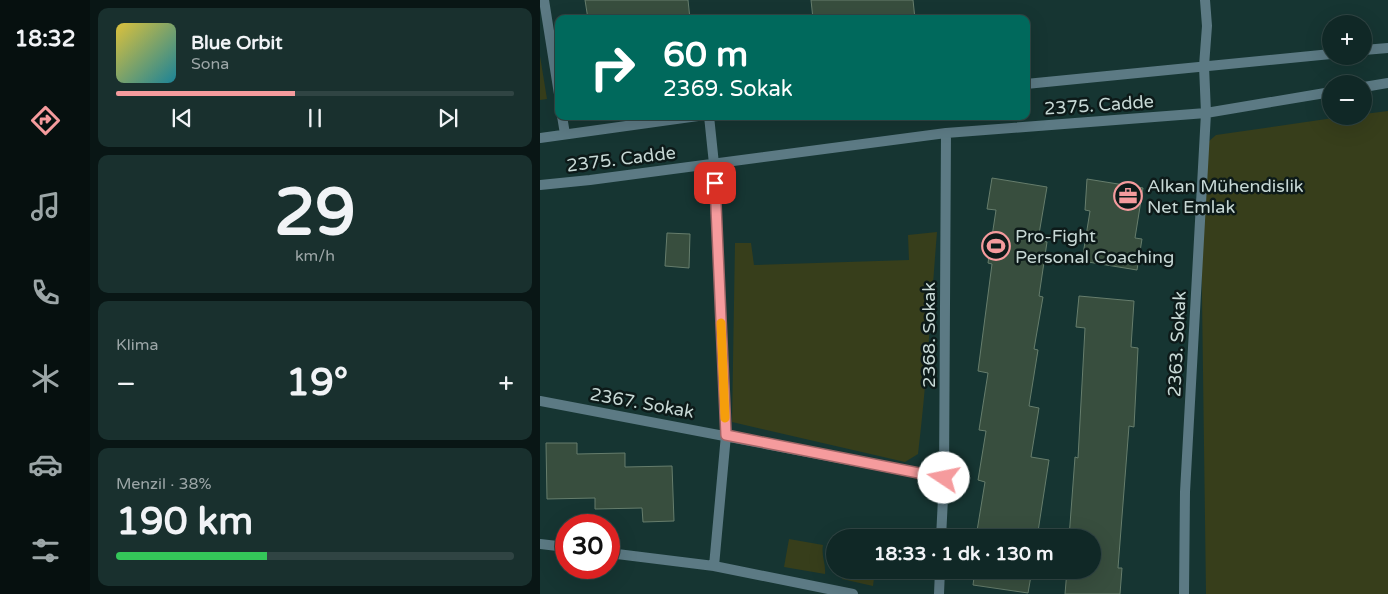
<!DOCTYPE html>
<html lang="tr">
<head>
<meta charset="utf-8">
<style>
  body { margin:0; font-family:"Varela Round",sans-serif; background:#19302e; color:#f1f3f6; height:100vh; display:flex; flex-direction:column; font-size:19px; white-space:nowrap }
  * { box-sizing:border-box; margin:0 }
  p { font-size:16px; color:#9ca6a7 }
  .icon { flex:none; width:28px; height:28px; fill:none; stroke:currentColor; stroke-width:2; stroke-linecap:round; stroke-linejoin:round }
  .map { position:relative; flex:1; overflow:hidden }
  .side { display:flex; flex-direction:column; gap:8px; padding:8px; background:#091615; width:450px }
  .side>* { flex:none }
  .top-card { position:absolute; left:15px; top:15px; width:475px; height:105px; border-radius:10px; box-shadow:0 5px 20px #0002,0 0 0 1px #304443; background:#00695c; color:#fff; overflow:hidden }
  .controls { position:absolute; left:782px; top:15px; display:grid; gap:10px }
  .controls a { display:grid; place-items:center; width:50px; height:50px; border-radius:50%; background:#102826; box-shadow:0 5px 20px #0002,0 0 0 1px #304443; font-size:25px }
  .speed { position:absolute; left:15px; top:514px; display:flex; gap:10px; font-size:25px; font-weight:700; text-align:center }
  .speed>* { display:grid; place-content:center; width:65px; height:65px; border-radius:50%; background:#102826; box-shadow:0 5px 20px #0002,0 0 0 1px #304443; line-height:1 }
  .speed .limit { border:8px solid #d22; background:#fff; color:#111 }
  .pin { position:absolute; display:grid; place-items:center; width:42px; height:42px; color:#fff; margin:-21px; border-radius:10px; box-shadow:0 2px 8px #0006 }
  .me { position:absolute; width:55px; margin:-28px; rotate:281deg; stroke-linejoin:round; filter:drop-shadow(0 0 4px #0008) }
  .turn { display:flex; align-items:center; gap:18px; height:105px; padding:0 25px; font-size:22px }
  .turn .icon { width:65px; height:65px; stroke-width:2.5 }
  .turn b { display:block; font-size:35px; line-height:42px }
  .big { font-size:38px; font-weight:700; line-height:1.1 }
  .side .widget { flex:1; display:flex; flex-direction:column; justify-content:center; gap:8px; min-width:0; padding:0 18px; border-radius:10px; background:#19302e }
  .side .dial { align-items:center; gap:0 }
  .dial b { font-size:65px; line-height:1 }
  .song { display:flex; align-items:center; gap:15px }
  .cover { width:60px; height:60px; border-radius:8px; background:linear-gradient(135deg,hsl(50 70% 55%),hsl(190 70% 35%)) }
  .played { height:5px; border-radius:2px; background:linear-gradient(90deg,#f59b9d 45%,#304443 45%) }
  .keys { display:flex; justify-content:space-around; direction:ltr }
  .heat { display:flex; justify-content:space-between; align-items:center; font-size:28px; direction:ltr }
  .charge { height:8px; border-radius:4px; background:linear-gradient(90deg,#34c759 38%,#304443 0) }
  .trip { position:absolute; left:286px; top:529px; width:275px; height:50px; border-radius:25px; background:#102826; box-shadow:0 5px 20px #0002,0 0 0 1px #304443; font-weight:700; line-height:50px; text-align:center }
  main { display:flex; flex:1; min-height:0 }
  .menu { display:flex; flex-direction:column; width:90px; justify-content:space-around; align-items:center; background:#06100f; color:#9ca6a7 }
  .menu .icon { width:35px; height:35px }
  .menu .selected { color:#f59b9d }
  .menu b { font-size:22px; color:#f1f3f6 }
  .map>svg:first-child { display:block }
  .green { fill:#373e1b }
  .building { fill:#384e3e; stroke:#667d6c }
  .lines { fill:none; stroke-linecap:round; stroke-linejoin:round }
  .street { stroke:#5c7a84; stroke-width:10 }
  .route-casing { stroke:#9f6566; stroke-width:12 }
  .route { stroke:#f59b9d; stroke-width:9 }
  .slow { stroke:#f59e0b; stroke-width:9 }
  .labels { text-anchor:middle; stroke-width:5; stroke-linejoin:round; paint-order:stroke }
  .street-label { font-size:18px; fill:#c7d8d5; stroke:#0d1a19 }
  .poi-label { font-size:18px; fill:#c7d8d5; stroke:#0d1a19; text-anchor:start }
</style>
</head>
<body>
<main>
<nav class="menu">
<b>18:32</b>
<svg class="icon selected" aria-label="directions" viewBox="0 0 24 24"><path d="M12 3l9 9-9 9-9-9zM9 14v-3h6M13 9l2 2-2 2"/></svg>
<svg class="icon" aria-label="music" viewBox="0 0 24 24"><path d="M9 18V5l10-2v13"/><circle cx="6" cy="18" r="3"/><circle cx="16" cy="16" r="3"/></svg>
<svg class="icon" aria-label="phone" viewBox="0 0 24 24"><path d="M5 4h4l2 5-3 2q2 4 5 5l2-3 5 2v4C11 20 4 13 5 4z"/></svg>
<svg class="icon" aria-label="climate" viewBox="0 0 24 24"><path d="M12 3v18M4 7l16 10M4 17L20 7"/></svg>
<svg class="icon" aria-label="car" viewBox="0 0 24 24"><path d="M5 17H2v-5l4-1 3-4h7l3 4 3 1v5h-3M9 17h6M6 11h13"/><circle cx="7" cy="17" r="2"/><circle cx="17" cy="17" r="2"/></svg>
<svg class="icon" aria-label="filters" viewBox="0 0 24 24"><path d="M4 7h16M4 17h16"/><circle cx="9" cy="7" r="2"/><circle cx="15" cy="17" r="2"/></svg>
</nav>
<section class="side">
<div class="widget">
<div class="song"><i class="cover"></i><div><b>Blue Orbit</b><p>Sona</p></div></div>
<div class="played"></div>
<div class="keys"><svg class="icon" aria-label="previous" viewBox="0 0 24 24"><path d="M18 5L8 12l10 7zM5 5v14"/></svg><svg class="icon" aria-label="pause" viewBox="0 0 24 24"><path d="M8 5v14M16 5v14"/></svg><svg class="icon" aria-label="next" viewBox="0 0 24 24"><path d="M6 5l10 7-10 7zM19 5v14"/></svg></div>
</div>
<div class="widget dial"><b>29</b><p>km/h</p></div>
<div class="widget"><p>Klima</p>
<div class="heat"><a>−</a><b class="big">19°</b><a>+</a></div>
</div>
<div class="widget"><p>Menzil · 38%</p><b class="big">190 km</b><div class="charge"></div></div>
</section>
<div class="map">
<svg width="848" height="594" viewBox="0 0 848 594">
  <rect width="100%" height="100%" fill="#163532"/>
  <!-- green -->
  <path class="green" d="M0 56 7 99 0 100Z
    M848 111V594H666L660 149 676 135 807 116H824V114Z
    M397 232C391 306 387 380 378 454L365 462 192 422 195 243H211L214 265 369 260 368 235Z
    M249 539 283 545C281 556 286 564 285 574L244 567Z
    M305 570H335L333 586 302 579Z"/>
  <!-- building -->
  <path class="building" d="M45 0H148L150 19H48Z
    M271 0H373L375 19H273Z
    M452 178 507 187 498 240 507 242 499 296 503 297 494 349 498 350 489 406 499 408 491 457 509 460 497 538 436 537 445 482 438 480 446 431 439 430 448 373 438 371 452 264 448 263 456 210 447 209Z
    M547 179 603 188 595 238 602 239 597 270 542 261 550 211 545 210Z
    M127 233 150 234 149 268 125 266Z
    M539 296 594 301 591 347 598 348 594 427 589 426 578 568H582L580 594H525L527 570H552V538H529L535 457 538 458 545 328 536 327Z
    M6 443H37V454L85 453V467L132 466 134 521 103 522 102 508 55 509V498L7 499Z
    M435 570H492L488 593 433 585Z"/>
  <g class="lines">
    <!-- street -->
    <path class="street" d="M4 0 19 94
      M824 50 848 48
      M486 84 791 54
      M824 87 848 83
      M22 116 25 134
      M169 116 174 164 186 435 174 566
      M0 138 158 116
      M0 185 50 180 406 133 666 113 791 92
      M0 401 404 478
      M401 538 404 478 406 133
      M0 544 26 547
      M69 553 174 566 313 594
      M399 594 400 570
      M644 594 645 492 666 113 664 66 667 26 665 0"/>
  </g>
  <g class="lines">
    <defs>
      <path id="route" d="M175 183 186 435 404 478"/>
    </defs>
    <!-- route casing -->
    <use href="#route" class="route-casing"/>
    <!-- route -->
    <use href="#route" class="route"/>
    <!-- slow -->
    <path class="slow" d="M181 323 185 418"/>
  </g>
  <!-- icons -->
  <defs>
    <symbol id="office-ring" viewBox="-11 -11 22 22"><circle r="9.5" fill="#0d1a19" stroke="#f59b9d" stroke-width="1.5"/><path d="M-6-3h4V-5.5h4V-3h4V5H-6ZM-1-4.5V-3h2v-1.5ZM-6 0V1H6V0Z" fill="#f59b9d"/></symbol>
    <symbol id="stadium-ring" viewBox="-11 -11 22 22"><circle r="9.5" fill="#0d1a19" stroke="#f59b9d" stroke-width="1.5"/><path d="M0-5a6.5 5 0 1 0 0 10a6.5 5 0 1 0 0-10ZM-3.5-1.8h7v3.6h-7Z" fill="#f59b9d"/></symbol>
  </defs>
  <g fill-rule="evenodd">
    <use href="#office-ring" x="572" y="180" width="32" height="32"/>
    <use href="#stadium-ring" x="440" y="230" width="32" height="32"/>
  </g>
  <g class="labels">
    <!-- street labels -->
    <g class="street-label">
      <text transform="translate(559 105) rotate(-4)" y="6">2375. Cadde</text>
      <text transform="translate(81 159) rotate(-7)" y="6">2375. Cadde</text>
      <text transform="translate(389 335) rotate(-90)" y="6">2368. Sokak</text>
      <text transform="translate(637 344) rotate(-87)" y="6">2363. Sokak</text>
      <text transform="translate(102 403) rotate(10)" y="6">2367. Sokak</text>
    </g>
    <!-- poi labels -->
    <g class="poi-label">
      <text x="607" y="192">Alkan Mühendislik<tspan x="607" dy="21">Net Emlak</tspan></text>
      <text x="475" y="242">Pro-Fight<tspan x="475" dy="21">Personal Coaching</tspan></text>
    </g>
  </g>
</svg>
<div class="controls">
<a>+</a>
<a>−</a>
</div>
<div class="speed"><div class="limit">30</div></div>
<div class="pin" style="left:175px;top:183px;background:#d93025"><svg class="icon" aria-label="arrive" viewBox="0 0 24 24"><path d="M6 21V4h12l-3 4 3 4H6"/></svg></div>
<svg class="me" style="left:404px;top:478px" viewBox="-20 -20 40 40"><circle r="19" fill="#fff"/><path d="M0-13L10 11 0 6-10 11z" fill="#f59b9d"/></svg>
<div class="trip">18:33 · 1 dk · 130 m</div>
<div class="top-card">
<div class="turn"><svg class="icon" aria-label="right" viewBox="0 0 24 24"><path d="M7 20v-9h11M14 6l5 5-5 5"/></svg><div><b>60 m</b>2369. Sokak</div></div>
</div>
</div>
</main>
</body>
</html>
